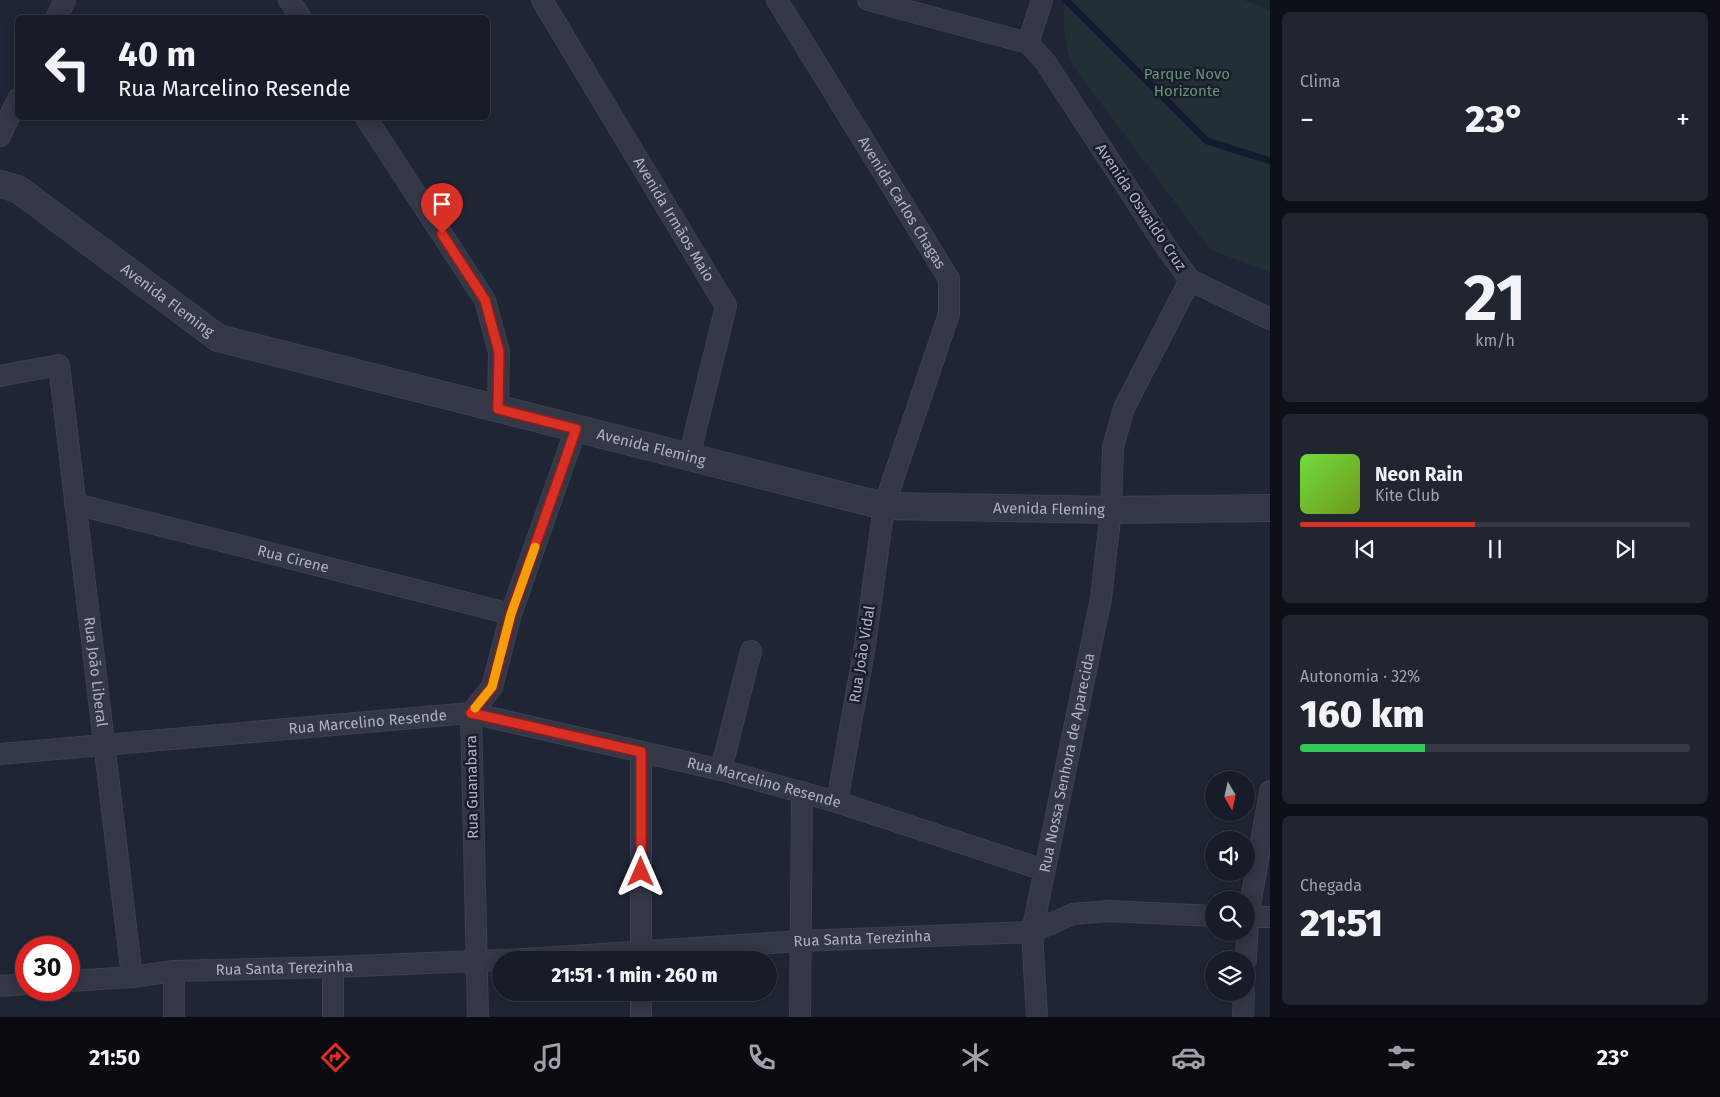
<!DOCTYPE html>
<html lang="pt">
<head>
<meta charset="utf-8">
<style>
  body { margin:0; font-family:"Fira Sans",sans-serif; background:#212530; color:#f1f3f6; height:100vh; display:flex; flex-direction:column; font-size:19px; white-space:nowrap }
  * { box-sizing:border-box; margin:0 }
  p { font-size:16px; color:#9fa1a8 }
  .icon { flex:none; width:28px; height:28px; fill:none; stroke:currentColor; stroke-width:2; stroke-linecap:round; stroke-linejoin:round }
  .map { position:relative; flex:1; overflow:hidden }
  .drawer { display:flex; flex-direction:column; gap:12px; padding:12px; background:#0d0f16; width:450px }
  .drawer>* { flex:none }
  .banner { position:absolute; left:15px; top:15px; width:475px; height:105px; border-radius:8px; box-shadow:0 2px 12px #0003,0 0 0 1px #363a45; background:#181c28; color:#f1f3f6; overflow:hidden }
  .needle { width:32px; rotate:171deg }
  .buttons { position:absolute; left:1205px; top:771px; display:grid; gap:10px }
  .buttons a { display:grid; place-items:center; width:50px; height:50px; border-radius:50%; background:#181c28; box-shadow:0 2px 12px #0003,0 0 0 1px #363a45; font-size:25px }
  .speed { position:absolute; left:15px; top:936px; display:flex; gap:10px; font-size:25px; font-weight:700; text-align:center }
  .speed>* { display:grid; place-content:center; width:65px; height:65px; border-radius:50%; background:#181c28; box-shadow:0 2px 12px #0003,0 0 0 1px #363a45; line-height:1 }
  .speed .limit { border:8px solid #d22; background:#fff; color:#111 }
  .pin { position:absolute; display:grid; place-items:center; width:42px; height:42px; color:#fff; margin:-51px -21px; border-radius:50% 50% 50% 0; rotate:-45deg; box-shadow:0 0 5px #0007 }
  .pin .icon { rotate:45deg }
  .me { position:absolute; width:55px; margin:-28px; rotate:0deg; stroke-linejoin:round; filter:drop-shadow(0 0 4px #0008) }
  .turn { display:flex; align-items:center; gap:18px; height:105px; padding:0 20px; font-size:22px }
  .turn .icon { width:65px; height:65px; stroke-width:2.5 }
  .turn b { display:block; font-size:35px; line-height:42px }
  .big { font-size:38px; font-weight:800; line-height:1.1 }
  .drawer .card { flex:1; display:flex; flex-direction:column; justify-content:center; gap:8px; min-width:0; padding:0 18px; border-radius:8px; background:#212530 }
  .drawer .dial { align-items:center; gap:0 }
  .dial b { font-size:65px; line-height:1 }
  .song { display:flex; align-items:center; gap:15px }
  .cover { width:60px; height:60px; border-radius:8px; background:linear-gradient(135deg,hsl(100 70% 55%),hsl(80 70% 35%)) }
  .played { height:5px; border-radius:2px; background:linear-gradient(90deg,#d93025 45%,#363a45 45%) }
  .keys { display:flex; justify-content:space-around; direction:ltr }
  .heat { display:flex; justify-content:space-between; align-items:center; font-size:28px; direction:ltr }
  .charge { height:8px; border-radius:4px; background:linear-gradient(90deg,#34c759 32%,#363a45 0) }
  .trip { position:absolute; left:492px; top:951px; width:285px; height:50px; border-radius:25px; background:#181c28; box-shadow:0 2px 12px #0003,0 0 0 1px #363a45; font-weight:800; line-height:50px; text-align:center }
  .menu { display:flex; height:80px; justify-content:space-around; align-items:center; background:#0a0b10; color:#9fa1a8 }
  .menu .icon { width:35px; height:35px }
  .menu .current { color:#d93025 }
  .menu b { font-size:22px; color:#f1f3f6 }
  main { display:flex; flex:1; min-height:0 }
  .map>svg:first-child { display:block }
  .green { fill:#223036 }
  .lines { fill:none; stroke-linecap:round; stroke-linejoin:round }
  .stream { stroke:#141b31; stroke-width:7 }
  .minor-casing { stroke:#3d414f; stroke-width:22 }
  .tertiary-casing { stroke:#3d414f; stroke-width:28 }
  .minor { stroke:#333746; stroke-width:20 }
  .tertiary { stroke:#333746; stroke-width:26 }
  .route-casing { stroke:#8d1f18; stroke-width:12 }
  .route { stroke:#d93025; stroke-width:9 }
  .slow { stroke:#f59e0b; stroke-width:9 }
  .labels { text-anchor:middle; stroke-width:5; stroke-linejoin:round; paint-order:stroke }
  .park-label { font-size:15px; fill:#669278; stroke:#191d2a }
  .street-label { font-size:15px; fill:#adb1c3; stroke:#191d2a }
</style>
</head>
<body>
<main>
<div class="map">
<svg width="1270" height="1017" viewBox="0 0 1270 1017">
  <rect width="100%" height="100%" fill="#202535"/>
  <!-- green -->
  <path class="green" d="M1065 0H1244L1270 10V272L1211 250 1071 63C1065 42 1062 22 1065 0Z"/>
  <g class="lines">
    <!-- stream -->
    <path class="stream" d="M1066 0 1207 141 1270 161"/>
    <defs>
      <g id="minor">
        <path d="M289 0 301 18"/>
        <path id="s1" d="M542 0 726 306 689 457"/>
        <path id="s2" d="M777 0 949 279V314L884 506 865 645 837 802"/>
        <path d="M868 0 1028 43"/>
        <path d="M56 18 65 0"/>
        <path d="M366 118 485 300 499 352 498 409"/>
        <path d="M0 136 18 99"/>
        <path d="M1190 280 1270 319"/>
        <path id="s3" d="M0 376 59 365 132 977"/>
        <path id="s4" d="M75 504 511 614"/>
        <path d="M641 752V960"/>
        <path id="s5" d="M0 754 471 713 721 770 837 802 1044 870"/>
        <path d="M721 770 751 651"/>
        <path d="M1246 917H1270"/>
        <path id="s6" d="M508 960 801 941 1032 932 1073 914 1108 911 1214 916"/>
        <path d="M1246 960 1248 917 1270 791"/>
        <path d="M174 971V1017"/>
        <path id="s7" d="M69 981 132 977 174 971 333 967 501 960"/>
        <path d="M0 986 26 984"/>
        <path d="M641 992V1017"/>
        <path d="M333 1017V967"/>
        <path d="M478 1017 471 713 492 687 511 614 576 429"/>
        <path d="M800 1017 802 792"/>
        <path id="s8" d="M1037 1017 1032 932 1101 598 1111 510 1113 447 1124 408 1190 280 1168 250 1046 63 1028 43 1042 0"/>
        <path d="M1243 1017 1244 992"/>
      </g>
      <g id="tertiary">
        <path id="s9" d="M0 184 18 189 218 338 884 506 1111 510 1270 508"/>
      </g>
    </defs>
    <!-- minor casing -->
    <use href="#minor" class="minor-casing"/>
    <!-- tertiary casing -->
    <use href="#tertiary" class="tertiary-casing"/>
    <!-- minor -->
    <use href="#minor" class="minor"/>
    <!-- tertiary -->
    <use href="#tertiary" class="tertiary"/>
  </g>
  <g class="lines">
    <defs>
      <path id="route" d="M442 234 485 300 499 352 498 409 576 429 511 614 492 687 471 713 641 752V872"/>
    </defs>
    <!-- route casing -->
    <use href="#route" class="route-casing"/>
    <!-- route -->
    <use href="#route" class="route"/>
    <!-- slow -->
    <path class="slow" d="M475 708 492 687 511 614 535 547"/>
  </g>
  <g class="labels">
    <!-- park labels -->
    <g class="park-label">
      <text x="1187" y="79">Parque Novo<tspan x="1187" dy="17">Horizonte</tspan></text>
    </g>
    <!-- street labels -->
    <g class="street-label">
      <text dy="5" stroke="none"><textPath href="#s2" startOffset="238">Avenida Carlos Chagas</textPath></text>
      <text transform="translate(1141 207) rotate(56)" y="5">Avenida Oswaldo Cruz</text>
      <text dy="5" stroke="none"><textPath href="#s1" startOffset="256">Avenida Irmãos Maio</textPath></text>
      <text dy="5" stroke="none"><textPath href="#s9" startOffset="205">Avenida Fleming</textPath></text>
      <text dy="5" stroke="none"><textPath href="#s9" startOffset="715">Avenida Fleming</textPath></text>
      <text dy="5" stroke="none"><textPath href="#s9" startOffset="1120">Avenida Fleming</textPath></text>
      <text dy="5" stroke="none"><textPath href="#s4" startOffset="225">Rua Cirene</textPath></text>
      <text transform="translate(862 654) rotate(-81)" y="5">Rua João Vidal</text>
      <text dy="5" stroke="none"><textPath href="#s3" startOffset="369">Rua João Liberal</textPath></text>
      <text dy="5" stroke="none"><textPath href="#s5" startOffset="369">Rua Marcelino Resende</textPath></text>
      <text dy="5" stroke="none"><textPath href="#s8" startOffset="258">Rua Nossa Senhora de Aparecida</textPath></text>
      <text dy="5" stroke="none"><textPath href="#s5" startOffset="774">Rua Marcelino Resende</textPath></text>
      <text transform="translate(472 787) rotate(-91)" y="5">Rua Guanabara</text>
      <text dy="5" stroke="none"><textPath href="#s6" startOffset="355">Rua Santa Terezinha</textPath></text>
      <text dy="5" stroke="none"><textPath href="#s7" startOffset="216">Rua Santa Terezinha</textPath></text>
    </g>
  </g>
</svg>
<div class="buttons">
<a><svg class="needle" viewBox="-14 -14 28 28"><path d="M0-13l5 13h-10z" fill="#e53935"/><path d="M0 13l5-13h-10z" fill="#9fa1a8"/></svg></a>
<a><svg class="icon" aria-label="sound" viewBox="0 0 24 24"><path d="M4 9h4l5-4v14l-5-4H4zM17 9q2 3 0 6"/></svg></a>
<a><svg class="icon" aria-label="search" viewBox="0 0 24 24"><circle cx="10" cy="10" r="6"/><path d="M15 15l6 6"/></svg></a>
<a><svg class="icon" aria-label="layers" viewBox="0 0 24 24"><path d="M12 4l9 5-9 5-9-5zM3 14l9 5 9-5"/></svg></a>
</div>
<div class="speed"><div class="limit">30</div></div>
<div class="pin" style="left:442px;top:234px;background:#d93025"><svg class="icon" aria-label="arrive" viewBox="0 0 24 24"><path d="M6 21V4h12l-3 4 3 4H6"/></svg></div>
<svg class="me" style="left:641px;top:872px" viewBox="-20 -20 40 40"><path d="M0-17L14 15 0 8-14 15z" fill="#d93025" stroke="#fff" stroke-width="4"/></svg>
<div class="trip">21:51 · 1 min · 260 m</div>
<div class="banner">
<div class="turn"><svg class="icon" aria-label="left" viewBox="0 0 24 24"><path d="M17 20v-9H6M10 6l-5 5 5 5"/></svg><div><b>40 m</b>Rua Marcelino Resende</div></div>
</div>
</div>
<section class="drawer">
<div class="card"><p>Clima</p>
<div class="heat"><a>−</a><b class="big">23°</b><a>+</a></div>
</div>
<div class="card dial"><b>21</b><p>km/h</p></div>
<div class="card">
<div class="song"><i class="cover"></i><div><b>Neon Rain</b><p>Kite Club</p></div></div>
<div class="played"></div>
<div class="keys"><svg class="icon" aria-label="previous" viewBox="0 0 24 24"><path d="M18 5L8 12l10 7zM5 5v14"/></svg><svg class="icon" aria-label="pause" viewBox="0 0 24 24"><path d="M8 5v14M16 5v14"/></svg><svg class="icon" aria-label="next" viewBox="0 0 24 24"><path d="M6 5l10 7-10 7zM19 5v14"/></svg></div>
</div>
<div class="card"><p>Autonomia · 32%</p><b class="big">160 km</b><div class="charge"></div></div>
<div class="card"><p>Chegada</p><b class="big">21:51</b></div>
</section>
</main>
<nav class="menu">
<b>21:50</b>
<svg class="icon current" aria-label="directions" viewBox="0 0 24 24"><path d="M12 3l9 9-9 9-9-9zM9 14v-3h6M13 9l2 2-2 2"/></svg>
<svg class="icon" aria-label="music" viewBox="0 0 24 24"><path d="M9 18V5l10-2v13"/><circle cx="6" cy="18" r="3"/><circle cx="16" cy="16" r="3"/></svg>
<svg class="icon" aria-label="phone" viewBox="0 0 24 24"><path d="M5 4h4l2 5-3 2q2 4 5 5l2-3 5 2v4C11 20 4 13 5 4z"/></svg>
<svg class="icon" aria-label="climate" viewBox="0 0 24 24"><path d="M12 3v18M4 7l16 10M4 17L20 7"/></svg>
<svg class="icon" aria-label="car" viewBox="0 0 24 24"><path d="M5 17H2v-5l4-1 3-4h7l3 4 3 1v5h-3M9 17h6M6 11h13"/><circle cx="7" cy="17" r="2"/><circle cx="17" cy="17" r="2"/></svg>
<svg class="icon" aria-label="filters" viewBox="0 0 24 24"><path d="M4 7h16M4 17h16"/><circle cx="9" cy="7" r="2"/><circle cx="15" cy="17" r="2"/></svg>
<b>23°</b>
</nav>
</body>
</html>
